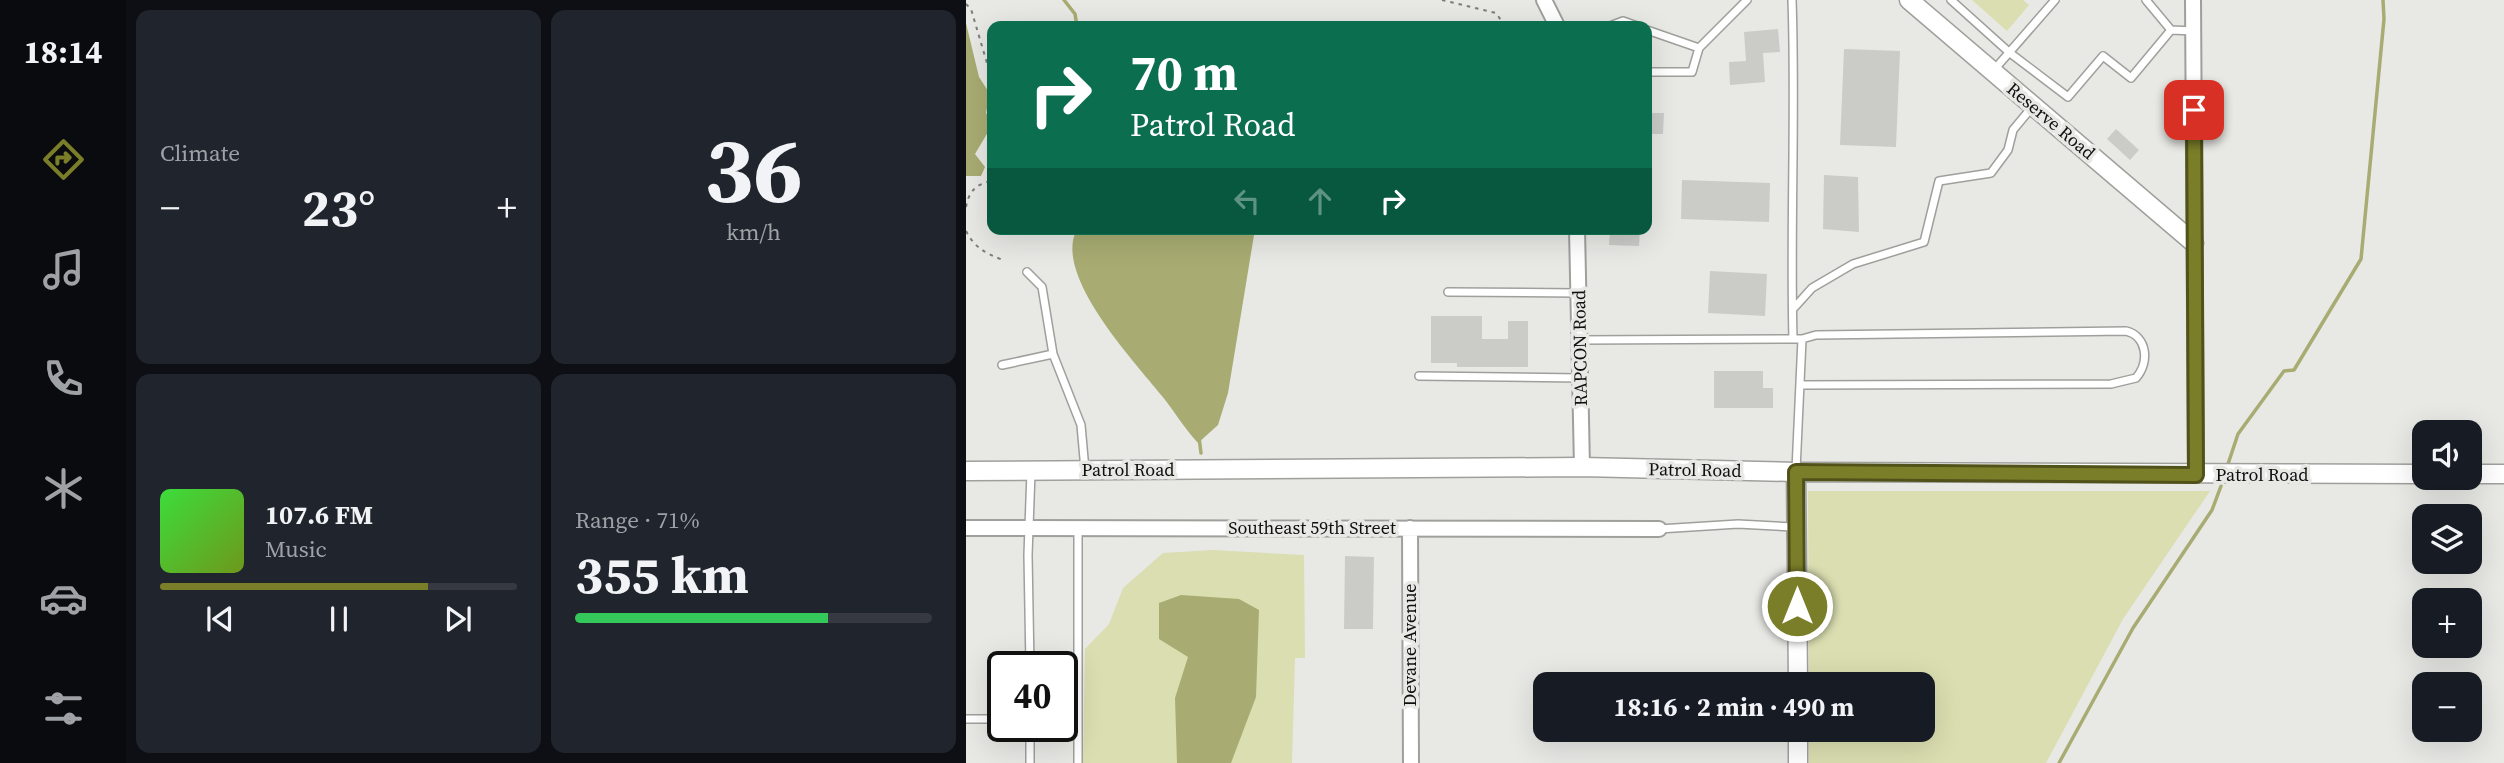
<!DOCTYPE html>
<html lang="en">
<head>
<meta charset="utf-8">
<style>
  body { margin:0; font-family:"Source Serif 4",serif; background:#20242c; color:#f1f3f6; height:100vh; display:flex; flex-direction:column; font-size:26px; white-space:nowrap }
  * { box-sizing:border-box; margin:0 }
  p { font-size:23px; color:#9ea1a6 }
  .icon { flex:none; width:38px; height:38px; fill:none; stroke:currentColor; stroke-width:2; stroke-linecap:round; stroke-linejoin:round }
  .map { position:relative; flex:1; overflow:hidden }
  .sheet { display:flex; flex-direction:column; gap:10px; padding:10px; background:#0d0f14; width:840px }
  .sheet>* { flex:none }
  .guide { position:absolute; left:21px; top:21px; width:665px; height:214px; border-radius:14px; box-shadow:0 7px 28px #0002; background:#0b6e4f; color:#fff; overflow:hidden }
  .fabs { position:absolute; left:1446px; top:420px; display:grid; gap:14px }
  .fabs a { display:grid; place-items:center; width:70px; height:70px; border-radius:14px; background:#171b24; box-shadow:0 7px 28px #0002; font-size:35px }
  .speed { position:absolute; left:21px; top:651px; display:flex; gap:14px; font-size:35px; font-weight:700; text-align:center }
  .speed>* { display:grid; place-content:center; width:91px; height:91px; border-radius:50%; background:#171b24; box-shadow:0 7px 28px #0002; line-height:1 }
  .speed .limit { border:4px solid #111; border-radius:10px; background:#fff; color:#111 }
  .pin { position:absolute; display:grid; place-items:center; width:60px; height:60px; color:#fff; margin:-30px; border-radius:14px; box-shadow:0 4px 10px #0006 }
  .me { position:absolute; width:77px; margin:-38px; rotate:0deg; stroke-linejoin:round; filter:drop-shadow(0 0 5px #0008) }
  .turn { display:flex; align-items:center; gap:24px; height:147px; padding:0 28px; font-size:32px }
  .turn .icon { width:91px; height:91px; stroke-width:2.5 }
  .turn b { display:block; font-size:49px; line-height:60px }
  .lanes { display:flex; align-items:center; height:66px; padding:0 28px; background:#0003; justify-content:center; gap:35px; direction:ltr }
  .lanes .off { opacity:.35 }
  .big { font-size:52px; font-weight:700; line-height:1.1 }
  .sheet .widget { flex:1; display:flex; flex-direction:column; justify-content:center; gap:10px; min-width:0; padding:0 24px; border-radius:14px; background:#20242c }
  .sheet .dial { align-items:center; gap:0 }
  .dial b { font-size:91px; line-height:1 }
  .song { display:flex; align-items:center; gap:21px }
  .cover { width:84px; height:84px; border-radius:10px; background:linear-gradient(135deg,hsl(120 70% 55%),hsl(80 70% 35%)) }
  .played { height:7px; border-radius:4px; background:linear-gradient(90deg,#7b7e28 75%,#363941 75%) }
  .keys { display:flex; justify-content:space-around; direction:ltr }
  .heat { display:flex; justify-content:space-between; align-items:center; font-size:38px; direction:ltr }
  .charge { height:10px; border-radius:5px; background:linear-gradient(90deg,#34c759 71%,#363941 0) }
  .sheet .tiles { flex:1; display:grid; gap:10px; grid-template-columns:repeat(2,1fr) }
  .trip { position:absolute; left:567px; top:672px; width:402px; height:70px; border-radius:14px; background:#171b24; box-shadow:0 7px 28px #0002; font-weight:700; line-height:70px; text-align:center }
  main { display:flex; flex:1; min-height:0 }
  .dock { display:flex; flex-direction:column; width:126px; justify-content:space-around; align-items:center; background:#090b0e; color:#9ea1a6 }
  .dock .icon { width:49px; height:49px }
  .dock .selected { color:#7b7e28 }
  .dock b { font-size:32px; color:#f1f3f6 }
  .map>svg:first-child { display:block }
  .green { fill:#dadeb0 }
  .water { fill:#a8ac72 }
  .lines { fill:none; stroke-linecap:round; stroke-linejoin:round }
  .stream { stroke:#a8ac72; stroke-width:3.5 }
  .building { fill:#cbcbc8 }
  .service-casing { stroke:#9f9f9c; stroke-width:10 }
  .minor-casing { stroke:#9f9f9c; stroke-width:18 }
  .tertiary-casing { stroke:#9f9f9c; stroke-width:21 }
  .path { stroke:#7c7d7a; stroke-width:2; stroke-dasharray:3.5 5; stroke-linecap:butt }
  .service { stroke:#fff; stroke-width:7 }
  .minor { stroke:#fff; stroke-width:14 }
  .tertiary { stroke:#fff; stroke-width:18 }
  .route-casing { stroke:#50521a; stroke-width:18 }
  .route { stroke:#7b7e28; stroke-width:12 }
  .labels { text-anchor:middle; stroke-width:7; stroke-linejoin:round; paint-order:stroke }
  .street-label { font-size:18px; fill:#0f0f0e; stroke:#e8e9e5 }
</style>
</head>
<body>
<main>
<nav class="dock">
<b>18:14</b>
<svg class="icon selected" aria-label="directions" viewBox="0 0 24 24"><path d="M12 3l9 9-9 9-9-9zM9 14v-3h6M13 9l2 2-2 2"/></svg>
<svg class="icon" aria-label="music" viewBox="0 0 24 24"><path d="M9 18V5l10-2v13"/><circle cx="6" cy="18" r="3"/><circle cx="16" cy="16" r="3"/></svg>
<svg class="icon" aria-label="phone" viewBox="0 0 24 24"><path d="M5 4h4l2 5-3 2q2 4 5 5l2-3 5 2v4C11 20 4 13 5 4z"/></svg>
<svg class="icon" aria-label="climate" viewBox="0 0 24 24"><path d="M12 3v18M4 7l16 10M4 17L20 7"/></svg>
<svg class="icon" aria-label="car" viewBox="0 0 24 24"><path d="M5 17H2v-5l4-1 3-4h7l3 4 3 1v5h-3M9 17h6M6 11h13"/><circle cx="7" cy="17" r="2"/><circle cx="17" cy="17" r="2"/></svg>
<svg class="icon" aria-label="filters" viewBox="0 0 24 24"><path d="M4 7h16M4 17h16"/><circle cx="9" cy="7" r="2"/><circle cx="15" cy="17" r="2"/></svg>
</nav>
<section class="sheet">
<div class="tiles">
<div class="widget"><p>Climate</p>
<div class="heat"><a>−</a><b class="big">23°</b><a>+</a></div>
</div>
<div class="widget dial"><b>36</b><p>km/h</p></div>
<div class="widget">
<div class="song"><i class="cover"></i><div><b>107.6 FM</b><p>Music</p></div></div>
<div class="played"></div>
<div class="keys"><svg class="icon" aria-label="previous" viewBox="0 0 24 24"><path d="M18 5L8 12l10 7zM5 5v14"/></svg><svg class="icon" aria-label="pause" viewBox="0 0 24 24"><path d="M8 5v14M16 5v14"/></svg><svg class="icon" aria-label="next" viewBox="0 0 24 24"><path d="M6 5l10 7-10 7zM19 5v14"/></svg></div>
</div>
<div class="widget"><p>Range · 71%</p><b class="big">355 km</b><div class="charge"></div></div>
</div>
</section>
<div class="map">
<svg width="1538" height="763" viewBox="0 0 1538 763">
  <rect width="100%" height="100%" fill="#e8e9e5"/>
  <!-- green -->
  <path class="green" d="M1006 0H1057L1063 5 1041 31Z
    M842 491H1244L1157 619 1080 763H843V730H957V684H843Z
    M247 550 338 555 339 658H329L326 763H117L119 649 143 624 157 588 197 553Z"/>
  <!-- water -->
  <path class="water" d="M0 23 13 77 24 94 20 113 25 119V127L9 154 19 167 15 176H0Z
    M111 229H289L262 393 252 425 232 443C218 428 209 412 196 396 169 362 86 275 111 229Z
    M215 595 273 599 293 610 290 697 265 763H211L209 698 222 657 193 639V603Z"/>
  <g class="lines">
    <!-- stream -->
    <path class="stream" d="M98 0 109 14 111 26
      M233 437 235 453
      M1262 464 1272 434 1318 371 1328 370 1395 259 1418 19 1417 0
      M1093 763 1167 628 1246 510 1255 486"/>
  </g>
  <!-- building -->
  <path class="building" d="M812 29 814 52 797 53 799 82 764 85 763 62 780 61 778 32Z
    M878 49 934 51 930 147 874 145Z
    M681 113H698L697 134H681Z
    M1150 129 1173 150 1164 160 1141 139Z
    M858 175 892 177 893 232 857 229Z
    M716 180 804 183 803 222 715 219Z
    M644 229H674L673 246 643 245Z
    M744 271 801 274 799 316 742 313Z
    M465 316H516V339H542V321H562V367H491V363H465Z
    M748 371H797V388H807V408H748Z
    M379 556 408 557 407 629H378Z"/>
  <g class="lines">
    <defs>
      <path id="service" d="M826 0C830 113 824 226 827 339
        M985 0 1044 53 1102 97 1137 56 1165 78 1205 30 1180 0
        M644 26 657 21 671 26
        M681 30 733 48
        M1205 30 1228 31
        M1027 71 1089 0
        M681 72H726L733 48 781 0
        M61 272 76 287 87 354 115 425 119 470
        M482 292 612 293
        M827 309 846 288 887 264 958 242 973 181 1025 173 1042 150 1047 130 1067 106
        M614 340 836 339 830 470
        M36 365 87 354
        M453 376 614 378
        M834 385 1145 384 1170 378C1184 362 1181 336 1160 331L850 335 836 339
        M693 529 772 524 828 527
        M64 667 62 555 65 472
        M0 719H37
        M64 763V726
        M112 763V527"/>
      <path id="minor" d="M578 0 591 26
        M1227 0 1230 475
        M611 229 616 467
        M0 528 693 529
        M444 528 445 763"/>
      <path id="tertiary" d="M943 0 1228 243
        M0 471 616 467 830 472 1458 474
        M830 472 832 684
        M1503 474H1538
        M832 730V763"/>
    </defs>
    <!-- service casing -->
    <use href="#service" class="service-casing"/>
    <!-- minor casing -->
    <use href="#minor" class="minor-casing"/>
    <!-- tertiary casing -->
    <use href="#tertiary" class="tertiary-casing"/>
    <!-- path -->
    <path class="path" d="M476 0 530 13 539 26
      M0 4 5 9 26 80
      M0 207C3 191 10 184 26 181
      M0 231C9 248 19 253 37 260"/>
    <!-- service -->
    <use href="#service" class="service"/>
    <!-- minor -->
    <use href="#minor" class="minor"/>
    <!-- tertiary -->
    <use href="#tertiary" class="tertiary"/>
  </g>
  <g class="lines">
    <defs>
      <path id="route" d="M831 606 830 472 1230 475 1228 110"/>
    </defs>
    <!-- route casing -->
    <use href="#route" class="route-casing"/>
    <!-- route -->
    <use href="#route" class="route"/>
  </g>
  <g class="labels">
    <!-- street labels -->
    <g class="street-label">
      <text transform="translate(1085 121) rotate(40)" y="6">Reserve Road</text>
      <text transform="translate(614 348) rotate(-91)" y="6">RAPCON Road</text>
      <text x="162" y="476">Patrol Road</text>
      <text transform="translate(729 470) rotate(1)" y="6">Patrol Road</text>
      <text x="1296" y="481">Patrol Road</text>
      <text x="346" y="534">Southeast 59th Street</text>
      <text transform="translate(444 645) rotate(-90)" y="6">Devane Avenue</text>
    </g>
  </g>
</svg>
<div class="fabs">
<a><svg class="icon" aria-label="sound" viewBox="0 0 24 24"><path d="M4 9h4l5-4v14l-5-4H4zM17 9q2 3 0 6"/></svg></a>
<a><svg class="icon" aria-label="layers" viewBox="0 0 24 24"><path d="M12 4l9 5-9 5-9-5zM3 14l9 5 9-5"/></svg></a>
<a>+</a>
<a>−</a>
</div>
<div class="speed"><div class="limit">40</div></div>
<div class="pin" style="left:1228px;top:110px;background:#d93025"><svg class="icon" aria-label="arrive" viewBox="0 0 24 24"><path d="M6 21V4h12l-3 4 3 4H6"/></svg></div>
<svg class="me" style="left:831px;top:606px" viewBox="-20 -20 40 40"><circle r="17" fill="#7b7e28" stroke="#fff" stroke-width="3"/><path d="M0-11L8 9 0 5-8 9z" fill="#fff"/></svg>
<div class="trip">18:16 · 2 min · 490 m</div>
<div class="guide">
<div class="turn"><svg class="icon" aria-label="right" viewBox="0 0 24 24"><path d="M7 20v-9h11M14 6l5 5-5 5"/></svg><div><b>70 m</b>Patrol Road</div></div>
<div class="lanes"><svg class="icon off" aria-label="left" viewBox="0 0 24 24"><path d="M17 20v-9H6M10 6l-5 5 5 5"/></svg><svg class="icon off" aria-label="ahead" viewBox="0 0 24 24"><path d="M12 20V5M6 11l6-6 6 6"/></svg><svg class="icon" aria-label="right" viewBox="0 0 24 24"><path d="M7 20v-9h11M14 6l5 5-5 5"/></svg></div>
</div>
</div>
</main>
</body>
</html>
